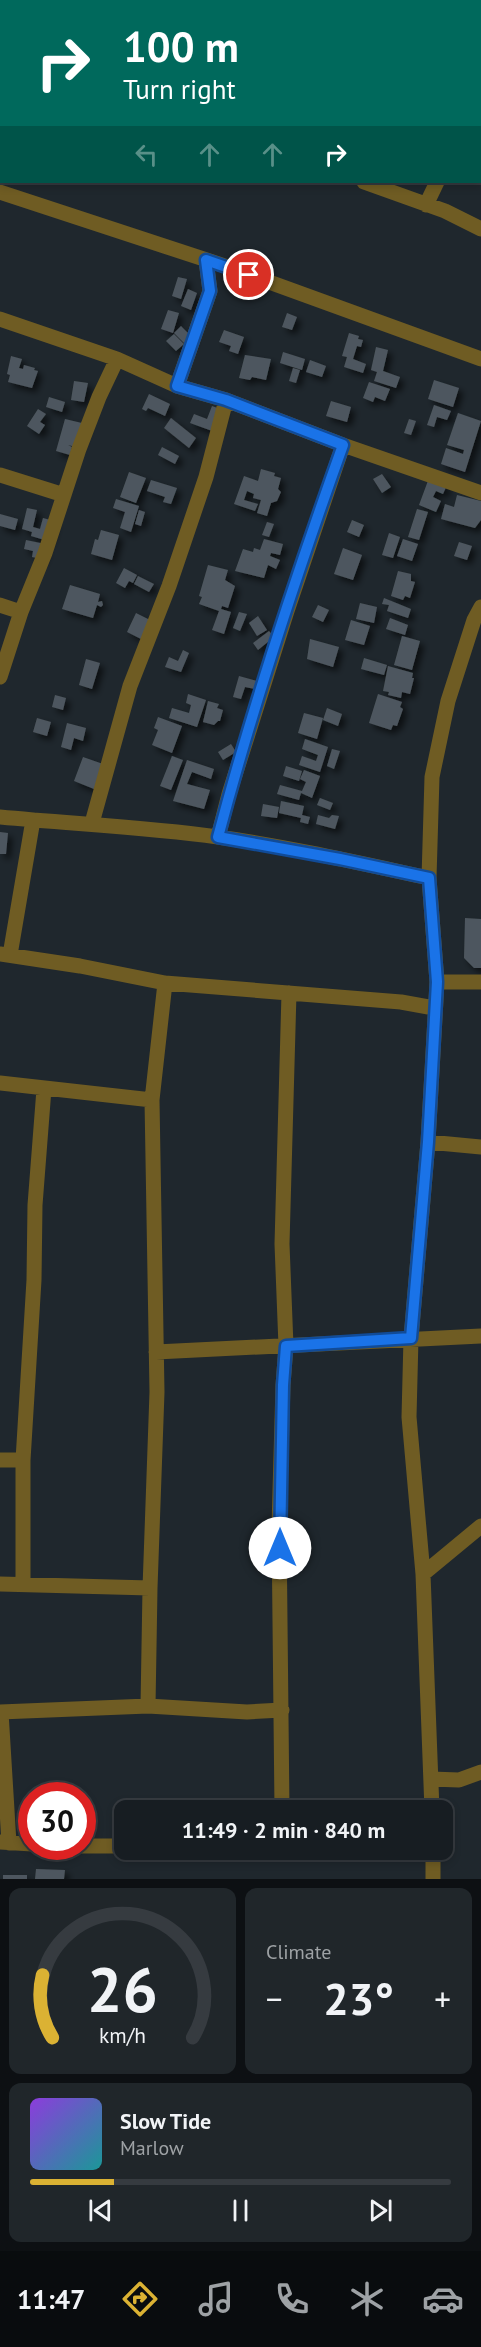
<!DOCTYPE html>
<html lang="en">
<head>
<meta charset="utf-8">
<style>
  body { margin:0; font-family:"PT Sans",sans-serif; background:#20262a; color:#f1f3f6; height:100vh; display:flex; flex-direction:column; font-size:22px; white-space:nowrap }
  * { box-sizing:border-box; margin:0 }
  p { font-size:20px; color:#9ea2a5 }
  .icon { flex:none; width:33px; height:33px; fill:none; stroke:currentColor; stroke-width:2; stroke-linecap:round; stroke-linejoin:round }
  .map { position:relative; height:1879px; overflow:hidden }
  .sheet { display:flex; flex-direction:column; gap:9px; padding:9px; background:#0d1013; flex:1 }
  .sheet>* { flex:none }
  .guide { position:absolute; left:0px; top:0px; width:482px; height:183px; box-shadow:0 3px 9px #0003,0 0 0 2px #363b40; background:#00695c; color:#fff; overflow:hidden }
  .speed { position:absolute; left:18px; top:1782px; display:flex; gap:12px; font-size:30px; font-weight:700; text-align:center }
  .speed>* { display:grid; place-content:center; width:78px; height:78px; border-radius:50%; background:#171d22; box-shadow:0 3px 9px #0003,0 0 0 2px #363b40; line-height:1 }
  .speed .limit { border:9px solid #d22; background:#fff; color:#111 }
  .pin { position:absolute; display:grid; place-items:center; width:51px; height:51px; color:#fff; margin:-26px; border:3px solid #fff; border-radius:50%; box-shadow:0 2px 6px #0007 }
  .me { position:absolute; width:66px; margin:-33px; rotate:0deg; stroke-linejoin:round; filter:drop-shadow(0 0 4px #0008) }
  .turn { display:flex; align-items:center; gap:21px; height:126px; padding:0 24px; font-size:27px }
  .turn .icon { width:78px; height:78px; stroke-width:2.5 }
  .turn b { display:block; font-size:42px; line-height:51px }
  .lanes { display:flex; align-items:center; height:57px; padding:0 24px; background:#0003; justify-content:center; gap:30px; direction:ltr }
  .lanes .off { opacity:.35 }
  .big { font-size:45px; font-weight:800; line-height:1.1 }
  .sheet .card { flex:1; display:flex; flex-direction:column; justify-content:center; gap:9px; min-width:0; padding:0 21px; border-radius:12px; background:#20262a }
  .sheet .dial { align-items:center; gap:0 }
  .dial svg { height:156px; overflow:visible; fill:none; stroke:#363b40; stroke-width:7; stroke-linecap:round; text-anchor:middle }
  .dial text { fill:#f1f3f6; stroke:none }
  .song { display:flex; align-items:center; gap:18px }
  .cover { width:72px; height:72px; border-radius:9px; background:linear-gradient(135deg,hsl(270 70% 55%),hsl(180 70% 35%)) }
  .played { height:6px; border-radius:3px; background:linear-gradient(90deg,#dbb233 20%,#363b40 20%) }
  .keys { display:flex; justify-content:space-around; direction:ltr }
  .heat { display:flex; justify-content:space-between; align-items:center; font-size:33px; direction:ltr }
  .sheet .tiles { flex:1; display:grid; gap:9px; grid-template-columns:1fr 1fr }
  .card:last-child { grid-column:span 2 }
  .trip { position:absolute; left:114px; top:1800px; width:339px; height:60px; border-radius:12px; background:#171d22; box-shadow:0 3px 9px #0003,0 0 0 2px #363b40; font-weight:800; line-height:60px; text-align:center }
  .dock { display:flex; height:96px; justify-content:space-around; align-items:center; background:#090c0e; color:#9ea2a5 }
  .dock .icon { width:42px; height:42px }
  .dock .current { color:#dbb233 }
  .dock b { font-size:27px; color:#f1f3f6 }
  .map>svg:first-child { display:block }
  .building { fill:#4e575e; filter:url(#shadow) }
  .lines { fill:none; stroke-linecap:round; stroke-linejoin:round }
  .minor { stroke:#6f5c23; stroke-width:15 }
  .route-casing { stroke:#114b97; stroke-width:15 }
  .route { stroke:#1a73e8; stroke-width:10 }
</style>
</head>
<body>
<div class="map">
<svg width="481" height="1879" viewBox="0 0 481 1879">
  <defs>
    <filter id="shadow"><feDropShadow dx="4.5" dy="4.5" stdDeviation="3" flood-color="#0009"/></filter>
  </defs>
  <rect width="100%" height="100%" fill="#1f272d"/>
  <!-- building -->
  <path class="building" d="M178 277 187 279 181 299 172 296Z
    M188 289 197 293 191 310 181 306Z
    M168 310 179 313 173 333 161 329Z
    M287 313 297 317 292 330 282 327Z
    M181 326 193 338 186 345 174 333Z
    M224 330 244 337 238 354 229 351 231 346 219 342Z
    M349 333 359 336 358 339 363 340 361 347 357 346 353 359 366 364 363 373 344 367 347 357 342 356Z
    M174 334 184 344 176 351 166 341Z
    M376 347 388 350 383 371 400 377 396 388 374 381 377 372 371 370Z
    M283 352 305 359 302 370 280 363Z
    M245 355 271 359 266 380 252 377 250 380 239 378Z
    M11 356 22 359 19 368 23 369 24 365 35 368 34 370 38 371 32 388 8 382 10 375 7 374Z
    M310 360 326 366 322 377 306 372Z
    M293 368 300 370 296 383 289 381Z
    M434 380 459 388 453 407 428 399Z
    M74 381 88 383 84 402 71 400Z
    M369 382 390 389 385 401 375 397 373 402 363 398Z
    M149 394 170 404 165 416 148 408 146 411 142 409Z
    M49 397 65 402 62 412 46 407Z
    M331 401 351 407 347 422 326 416Z
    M434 405 451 411 447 420 437 417 434 427 427 425Z
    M212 406 223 410 215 432 190 423 194 414 207 419Z
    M38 409 46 414 40 422 45 425 39 434 27 426Z
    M458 413 481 421 465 472 441 464 446 448 463 454 464 450 447 445Z
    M171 418 196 438 189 448 164 428Z
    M65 419 86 424 76 447 68 445 72 447 70 455 56 451Z
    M409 419 416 421 411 435 404 433Z
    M162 447 179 456 175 464 158 455Z
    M261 469 275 473 274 476 281 478 278 489 281 492 277 501 271 503 267 516 257 513 261 500 253 498 254 494 247 491 244 500 258 504 255 511 234 504 244 476 258 481Z
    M129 472 146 478 136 503 120 497Z
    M382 474 391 487 382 493 373 479Z
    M429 478 447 485 443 494 436 491 433 497 441 501 436 512 419 505Z
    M151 480 177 488 171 504 163 502 165 497 147 491Z
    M457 495 481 501V520L475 528 441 519 445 504 454 507Z
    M116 499 139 506 131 532 120 528 125 512 113 508Z
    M27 508 37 510 33 527 40 529 43 518 54 521 48 541 31 536 32 532 22 529Z
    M417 509 428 512 419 540 408 537Z
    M139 510 145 512 141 526 135 524Z
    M0 514 18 519 15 530 0 526Z
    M352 520 364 525 359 537 347 532Z
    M267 522 274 524 269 537 262 535Z
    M101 530 119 535 112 560 91 554 95 539 98 540Z
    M389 533 400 537 393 558 382 555Z
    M264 539 283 544 280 555 271 553 270 556 280 560 276 569 268 565 264 578 235 571 243 549 253 552 254 548 260 550Z
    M403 539 418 544 412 561 397 556Z
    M26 540 45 544 42 559 32 557 33 551 24 549Z
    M459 542 472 546 467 560 454 556Z
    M343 548 362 555 353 580 334 574Z
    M208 565 228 570 225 580 235 586 228 608 222 606 221 609 231 612 224 634 212 630 219 611 199 604 202 597 199 596Z
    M124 568 137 575 133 583 129 581 125 588 116 583Z
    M398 571 411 574V581L415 582 410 598 405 596 403 600 391 596Z
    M138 576 154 584 149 592 134 584Z
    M70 585 100 594 98 602 102 601 103 605 101 607 97 605 93 618 62 609Z
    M384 598 411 609 408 618 387 611 389 605 382 604Z
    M360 603 377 607 374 623 356 619Z
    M318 605 329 610 323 622 312 617Z
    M239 612 247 614 240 631 233 628Z
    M136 613 150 620 141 639 127 632Z
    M258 616 267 630 257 636 249 623Z
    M390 618 408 625 405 635 386 629Z
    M351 620 370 626 364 645 345 640Z
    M269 631 274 637 258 650 253 643Z
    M402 636 420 641 412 670 394 665Z
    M310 639 339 647 333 667 307 659Z
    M183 650 189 653 181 672 165 667 169 657 178 661Z
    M364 658 387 665 384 675 361 669Z
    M86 659 100 663 92 689 79 685Z
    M388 666 413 673 412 678H414L410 694 402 692 401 698 388 695 389 692 383 691Z
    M239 676 257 681 255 689 245 687 241 699 233 697Z
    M188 694 206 700 197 727 169 718 172 708 189 713 191 705 186 703Z
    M378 694 402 702 400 707 403 709 397 726 393 725 391 730 369 723Z
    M55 695 66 698 63 710 52 707Z
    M208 701 219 704 217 708 223 710 220 721H218L214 725 203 722Z
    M327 708 342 714 338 726 323 720Z
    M304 713 323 718 317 739 298 733Z
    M158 717 182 726 172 753 152 745 158 730 154 728Z
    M37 718 51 722 47 736 33 732Z
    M67 723 86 728 83 741 74 738 71 750 61 747Z
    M305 739 328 747 320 772 299 765 302 756 316 761 318 755 302 749Z
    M231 744 236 752 223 760 218 752Z
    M332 749 340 751 334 769 327 766Z
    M172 756 183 760 171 790 160 786Z
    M83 757 103 764 94 789 74 781Z
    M187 760 214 769 211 779 192 772 187 784 210 790 204 809 173 801Z
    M286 766 302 771 299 781 283 776Z
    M304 770 320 776 312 798 301 793 299 800 277 794 280 785 302 791 306 782 300 779Z
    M320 798 333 803 330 810 317 805Z
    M281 801 304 806 302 815 310 817 308 824 300 822 301 818 279 813Z
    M263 804 279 807 277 818 261 816Z
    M318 815 329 818 332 815 339 816 335 829 316 824Z
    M0 832 8 833 6 854H0Z
    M465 918 481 919V968H474L464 958Z
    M36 1869 65 1870 64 1879H35Z
    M3 1875H27V1879H3Z"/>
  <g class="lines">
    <!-- minor -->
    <path class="minor" d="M260 0 263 2
      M381 2V0
      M0 52H2
      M480 94 481 92
      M364 182 445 211 481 229
      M0 192 228 267 481 359
      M426 205 437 182
      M0 319 117 359 177 386 226 400 343 445 481 493
      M177 386 210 291 206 260
      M0 475 64 495
      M0 605 21 612
      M0 677 21 612 45 553 79 449 99 397 117 359
      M0 817C73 824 146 827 218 837 289 847 359 863 429 878
      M92 823 130 686 169 586 206 477 226 400
      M218 837 229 794 287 611 343 445
      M0 954 80 966 165 983 401 1002 434 1008
      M10 955 33 820
      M437 982H481
      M0 1083 152 1100
      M428 1142 481 1147
      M156 1352 481 1336
      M0 1460H23
      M423 1574 481 1526
      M0 1584 150 1588
      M23 1585V1460L34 1280 35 1205 44 1089
      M148 1706 150 1588 157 1392 152 1100 165 983
      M0 1712 148 1706 247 1712 282 1710
      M1 1712 9 1843
      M431 1779 459 1780 481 1772
      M282 1810 279 1527 283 1385 286 1346 282 1244 289 993
      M432 1810 423 1574 409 1417 411 1338 428 1142 437 982 429 878 432 777 448 701 474 620 481 607
      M0 1842 32 1844
      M82 1846H124
      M337 1850 433 1853
      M433 1850V1879"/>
  </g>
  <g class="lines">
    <defs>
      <path id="route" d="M249 275 206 260 210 291 177 386 226 400 343 445C297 573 253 705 218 837L340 859 429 878 437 982 428 1142 411 1338 286 1346 283 1385 280 1548"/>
    </defs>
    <!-- route casing -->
    <use href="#route" class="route-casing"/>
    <!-- route -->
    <use href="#route" class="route"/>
  </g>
</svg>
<div class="speed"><div class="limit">30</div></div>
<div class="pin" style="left:249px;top:275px;background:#d93025"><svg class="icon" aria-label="arrive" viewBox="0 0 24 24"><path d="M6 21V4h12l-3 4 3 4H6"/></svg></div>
<svg class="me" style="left:280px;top:1548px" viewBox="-20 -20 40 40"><circle r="19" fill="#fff"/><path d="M0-13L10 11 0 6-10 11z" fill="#1a73e8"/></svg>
<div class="trip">11:49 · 2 min · 840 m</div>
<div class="guide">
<div class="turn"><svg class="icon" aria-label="right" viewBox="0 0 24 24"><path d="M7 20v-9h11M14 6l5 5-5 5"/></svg><div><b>100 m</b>Turn right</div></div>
<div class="lanes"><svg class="icon off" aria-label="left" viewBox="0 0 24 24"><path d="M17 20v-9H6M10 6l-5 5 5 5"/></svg><svg class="icon off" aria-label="ahead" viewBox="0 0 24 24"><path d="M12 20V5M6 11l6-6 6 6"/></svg><svg class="icon off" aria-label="ahead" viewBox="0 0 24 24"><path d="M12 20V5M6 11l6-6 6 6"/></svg><svg class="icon" aria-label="right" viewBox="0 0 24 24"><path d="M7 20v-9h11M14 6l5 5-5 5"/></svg></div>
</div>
</div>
<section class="sheet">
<div class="tiles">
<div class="card dial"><svg viewBox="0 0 100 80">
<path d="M14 69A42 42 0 1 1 86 69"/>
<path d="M14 69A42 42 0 0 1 9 37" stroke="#dbb233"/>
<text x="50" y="56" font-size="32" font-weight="700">26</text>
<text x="50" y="72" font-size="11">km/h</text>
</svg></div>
<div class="card"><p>Climate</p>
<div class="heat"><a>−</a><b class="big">23°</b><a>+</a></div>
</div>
<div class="card">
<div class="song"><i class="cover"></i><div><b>Slow Tide</b><p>Marlow</p></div></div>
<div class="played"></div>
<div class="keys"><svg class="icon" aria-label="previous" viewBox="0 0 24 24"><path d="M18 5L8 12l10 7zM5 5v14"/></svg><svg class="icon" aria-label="pause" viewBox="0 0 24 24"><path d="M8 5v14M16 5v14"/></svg><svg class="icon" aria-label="next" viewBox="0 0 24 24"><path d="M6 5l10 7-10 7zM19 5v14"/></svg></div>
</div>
</div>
</section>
<nav class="dock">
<b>11:47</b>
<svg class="icon current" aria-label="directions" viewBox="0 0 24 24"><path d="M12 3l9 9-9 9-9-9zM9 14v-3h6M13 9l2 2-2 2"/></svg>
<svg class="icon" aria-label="music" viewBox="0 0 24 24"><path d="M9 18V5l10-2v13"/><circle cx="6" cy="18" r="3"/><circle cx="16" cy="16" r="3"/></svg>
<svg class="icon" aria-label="phone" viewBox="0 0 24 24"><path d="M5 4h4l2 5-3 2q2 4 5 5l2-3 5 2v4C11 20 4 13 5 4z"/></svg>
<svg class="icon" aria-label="climate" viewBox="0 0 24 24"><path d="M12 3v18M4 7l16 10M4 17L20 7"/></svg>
<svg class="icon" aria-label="car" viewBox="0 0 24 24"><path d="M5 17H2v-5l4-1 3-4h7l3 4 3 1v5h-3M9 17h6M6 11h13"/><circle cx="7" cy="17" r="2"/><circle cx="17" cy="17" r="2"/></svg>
</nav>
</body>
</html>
